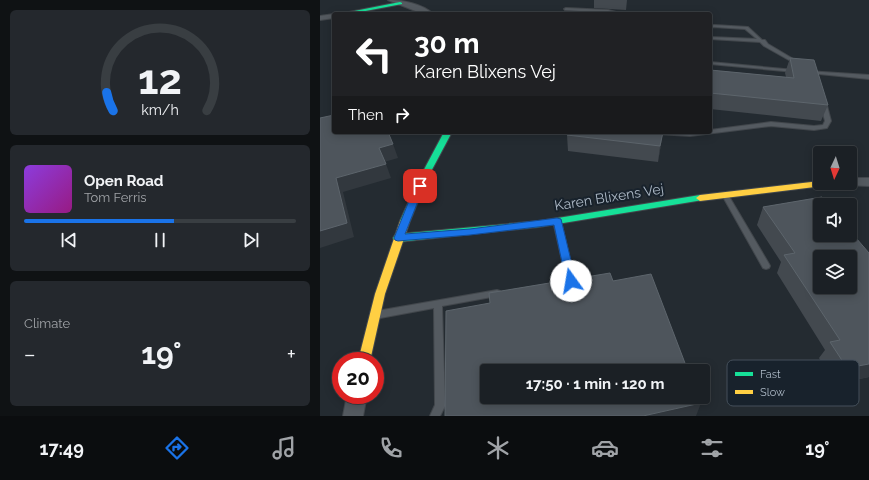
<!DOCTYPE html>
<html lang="en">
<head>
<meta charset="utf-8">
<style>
  body { margin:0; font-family:Raleway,sans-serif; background:#24282d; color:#f1f3f6; height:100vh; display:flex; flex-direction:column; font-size:15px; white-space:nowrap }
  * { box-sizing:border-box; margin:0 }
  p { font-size:13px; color:#a0a3a7 }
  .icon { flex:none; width:22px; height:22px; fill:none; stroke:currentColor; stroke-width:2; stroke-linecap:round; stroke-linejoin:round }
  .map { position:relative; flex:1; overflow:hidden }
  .panel { display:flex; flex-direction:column; gap:10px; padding:10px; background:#0f1214; width:320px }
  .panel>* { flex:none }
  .guide { position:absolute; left:12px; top:12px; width:380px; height:122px; border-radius:4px; box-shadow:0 2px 10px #0003,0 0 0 1px #393e42; background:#202124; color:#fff; overflow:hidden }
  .needle { width:26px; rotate:184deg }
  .fabs { position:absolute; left:493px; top:146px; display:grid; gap:8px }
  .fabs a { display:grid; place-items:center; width:44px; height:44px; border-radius:4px; background:#1b2025; box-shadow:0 2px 10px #0003,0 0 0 1px #393e42; font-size:20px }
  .speed { position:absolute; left:12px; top:352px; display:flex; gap:8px; font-size:20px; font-weight:700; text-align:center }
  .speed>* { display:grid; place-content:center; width:52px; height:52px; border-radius:50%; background:#1b2025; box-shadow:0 2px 10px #0003,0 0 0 1px #393e42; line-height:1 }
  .speed .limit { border:6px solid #d22; background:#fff; color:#111 }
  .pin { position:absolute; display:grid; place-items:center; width:34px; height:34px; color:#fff; margin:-17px; border-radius:8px; box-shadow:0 2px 6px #0006 }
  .me { position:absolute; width:44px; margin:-22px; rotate:347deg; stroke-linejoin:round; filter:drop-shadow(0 0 3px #0008) }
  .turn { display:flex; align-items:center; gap:14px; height:84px; padding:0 16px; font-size:18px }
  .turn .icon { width:52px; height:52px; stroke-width:2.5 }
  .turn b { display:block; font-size:28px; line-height:34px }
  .then { display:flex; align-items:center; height:38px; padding:0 16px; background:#0003; gap:8px; font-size:15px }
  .big { font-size:30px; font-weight:700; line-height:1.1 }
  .panel .widget { flex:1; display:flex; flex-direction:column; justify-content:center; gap:6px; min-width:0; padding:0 14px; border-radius:6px; background:#24282d }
  .panel .dial { align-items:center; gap:0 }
  .dial svg { height:104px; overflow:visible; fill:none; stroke:#393e42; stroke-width:7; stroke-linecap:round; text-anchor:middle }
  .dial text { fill:#f1f3f6; stroke:none }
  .song { display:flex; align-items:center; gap:12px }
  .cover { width:48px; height:48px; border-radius:6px; background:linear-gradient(135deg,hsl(270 70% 55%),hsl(310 70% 35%)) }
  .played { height:4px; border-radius:2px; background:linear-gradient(90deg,#1a73e8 55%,#393e42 55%) }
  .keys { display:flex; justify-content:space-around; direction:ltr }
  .heat { display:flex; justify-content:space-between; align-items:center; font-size:22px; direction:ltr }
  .trip { position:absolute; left:160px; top:364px; width:230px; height:40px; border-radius:4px; background:#1b2025; box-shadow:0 2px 10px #0003,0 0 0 1px #393e42; font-weight:700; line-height:40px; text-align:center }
  .tabs { display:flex; height:64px; justify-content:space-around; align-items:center; background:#0b0d0f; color:#a0a3a7 }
  .tabs .icon { width:28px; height:28px }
  .tabs .current { color:#1a73e8 }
  .tabs b { font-size:18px; color:#f1f3f6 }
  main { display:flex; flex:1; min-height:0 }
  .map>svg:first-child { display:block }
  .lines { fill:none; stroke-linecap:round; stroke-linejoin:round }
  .lane-casing { stroke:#42474c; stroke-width:2 }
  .street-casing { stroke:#42474c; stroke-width:2 }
  .fast-casing { stroke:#42474c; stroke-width:2 }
  .slow-casing { stroke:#42474c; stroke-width:2 }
  .lane { fill:#545a60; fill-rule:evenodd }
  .street { fill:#545a60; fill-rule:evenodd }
  .fast { fill:#16e098; fill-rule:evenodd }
  .slow { fill:#ffcf43; fill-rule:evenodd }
  .wall { fill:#43494f }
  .shaded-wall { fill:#32383e }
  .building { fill:#4e555c; stroke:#5d656c; fill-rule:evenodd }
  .route { fill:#1a73e8; stroke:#114b97 }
  .labels { text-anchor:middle; stroke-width:4; stroke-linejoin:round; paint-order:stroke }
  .street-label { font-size:14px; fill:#acb8c5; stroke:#18222c }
  .key { fill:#18222c; stroke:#444f5a; stroke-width:1 }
  .key-label { font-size:11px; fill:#acb8c5 }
</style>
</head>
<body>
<main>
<section class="panel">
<div class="widget dial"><svg viewBox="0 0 100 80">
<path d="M14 69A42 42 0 1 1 86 69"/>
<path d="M14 69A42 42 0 0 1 9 55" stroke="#1a73e8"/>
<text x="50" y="56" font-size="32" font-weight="700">12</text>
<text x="50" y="72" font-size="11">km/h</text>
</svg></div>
<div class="widget">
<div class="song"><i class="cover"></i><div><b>Open Road</b><p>Tom Ferris</p></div></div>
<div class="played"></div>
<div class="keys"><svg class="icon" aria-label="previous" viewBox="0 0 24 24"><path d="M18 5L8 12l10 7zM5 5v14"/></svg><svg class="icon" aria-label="pause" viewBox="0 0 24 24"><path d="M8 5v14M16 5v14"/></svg><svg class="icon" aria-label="next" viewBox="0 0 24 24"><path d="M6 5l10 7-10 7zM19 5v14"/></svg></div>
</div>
<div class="widget"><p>Climate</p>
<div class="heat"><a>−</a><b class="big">19°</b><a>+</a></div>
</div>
</section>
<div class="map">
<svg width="549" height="416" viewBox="0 0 549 416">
  <rect width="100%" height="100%" fill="#242b31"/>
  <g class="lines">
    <defs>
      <path id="lane" d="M246 8 288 10 304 14 245 10 244 9Z
        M394 25 428 27 442 40H445L448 44 480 63 476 64 444 46 440 42 390 39V37L437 39 425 29 394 27 390 28V26Z
        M390 62 475 70 477 71 475 72 390 64Z
        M487 71 549 75V79L489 73H487Z
        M503 100 506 102 511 121 507 128 494 130 451 126 370 136 338 134 335 132H390V130L451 122 494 126 503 125 505 121 500 102Z
        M403 193H407L449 264 450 266 449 268 446 269 443 268 402 195Z
        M237 218 241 221 255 281 254 283 245 285 242 284 241 282 242 280 246 278 233 221Z
        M177 290 180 291 181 293 180 295 177 296 122 306 125 406 120 416H110L115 405 114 308 60 318 57 317 56 314 57 311Z"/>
      <path id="street" d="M68 0C82 0 103 4 113 14H103Z
        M14 14V18L0 20V16L14 14H16Z
        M530 178H549V186L525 185 524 183H530Z
        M27 395H47L43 416H23Z"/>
      <path id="fast" d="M80 2 82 3V4L30 14H19Z
        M124 132H132L107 179 90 221 88 223H82L80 221 99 179Z
        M380 195 383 196 384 198 383 200 219 227 78 242 75 241 73 238 75 235 78 234 219 221Z"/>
      <path id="slow" d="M500 181V183H507L503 186 380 201 376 198 380 195Z
        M85 218 90 221 65 294 50 361H38L55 294 80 221Z"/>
    </defs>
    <!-- lane casing -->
    <use href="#lane" class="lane-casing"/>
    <!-- street casing -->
    <use href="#street" class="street-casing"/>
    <!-- fast casing -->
    <use href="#fast" class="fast-casing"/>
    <!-- slow casing -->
    <use href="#slow" class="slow-casing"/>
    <!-- lane -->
    <use href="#lane" class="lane"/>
    <!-- street -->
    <use href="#street" class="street"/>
    <!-- fast -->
    <use href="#fast" class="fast"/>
    <!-- slow -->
    <use href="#slow" class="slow"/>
  </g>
  <!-- wall -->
  <path class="wall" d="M274 0H307L306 10 274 8Z
    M470 58 508 105 501 121 390 109V70L466 77 465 73Z
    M248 132H343L338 162 248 151 247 135Z
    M502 197 549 377 515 384 499 358 505 350 457 273 461 262 437 225 443 207Z"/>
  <!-- shaded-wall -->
  <path class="shaded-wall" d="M343 132 338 162 340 146Z
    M73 144 78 158 64 162 59 148Z
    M66 164 71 178 23 192 34 237 0 248V231L16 178Z
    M549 364V377L515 384 527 368Z
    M381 403 376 416H323Z"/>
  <!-- building -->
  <path class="building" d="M470 58 494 60 508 105 390 93V70L474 78Z
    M14 115V132H68L73 144 59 148 66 164 16 178 27 223 0 231V118Z
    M248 132H343L340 146 247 135Z
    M502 197 509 205H500V235H530V231L549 253V364L527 368 510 342 520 340 464 255 475 253 443 207ZM500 257H530V287H500Z
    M290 273 293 281 331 274 368 371H167V397H378L381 403 323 416H125L126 311 170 303 169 293Z"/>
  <!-- route -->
  <path class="route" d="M100 183 104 186 85 234 150 229 237 218 241 219 256 281 255 284 251 286 247 284 246 281 234 225 150 235 78 241 75 240 74 238 95 186Z"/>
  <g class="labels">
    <!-- street labels -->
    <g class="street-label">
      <text transform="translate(289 197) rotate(-9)" y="5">Karen Blixens Vej</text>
    </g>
  </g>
  <!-- legend -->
  <rect x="407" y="360" width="132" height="46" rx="6" class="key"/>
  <rect x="415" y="372" width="18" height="4" fill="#16e098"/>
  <rect x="415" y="390" width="18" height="4" fill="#ffcf43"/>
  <g class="key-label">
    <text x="440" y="378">Fast</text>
    <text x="440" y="396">Slow</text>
  </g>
</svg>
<div class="fabs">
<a><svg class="needle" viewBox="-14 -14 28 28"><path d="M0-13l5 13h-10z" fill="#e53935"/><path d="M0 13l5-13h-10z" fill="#a0a3a7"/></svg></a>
<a><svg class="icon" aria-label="sound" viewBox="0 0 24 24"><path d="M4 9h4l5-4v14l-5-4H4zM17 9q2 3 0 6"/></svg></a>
<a><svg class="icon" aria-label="layers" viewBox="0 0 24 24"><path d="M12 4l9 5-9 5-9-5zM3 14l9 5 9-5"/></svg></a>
</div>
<div class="speed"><div class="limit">20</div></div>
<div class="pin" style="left:100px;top:186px;background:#d93025"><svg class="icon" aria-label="arrive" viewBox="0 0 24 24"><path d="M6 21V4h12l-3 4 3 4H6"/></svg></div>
<svg class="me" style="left:251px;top:281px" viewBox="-20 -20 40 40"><circle r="19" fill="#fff"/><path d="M0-13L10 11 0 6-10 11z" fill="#1a73e8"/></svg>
<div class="trip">17:50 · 1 min · 120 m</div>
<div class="guide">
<div class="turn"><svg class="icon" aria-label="left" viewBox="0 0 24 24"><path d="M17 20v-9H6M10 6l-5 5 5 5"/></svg><div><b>30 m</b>Karen Blixens Vej</div></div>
<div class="then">Then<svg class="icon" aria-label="right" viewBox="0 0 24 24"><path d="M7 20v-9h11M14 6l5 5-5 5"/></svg></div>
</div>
</div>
</main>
<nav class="tabs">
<b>17:49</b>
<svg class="icon current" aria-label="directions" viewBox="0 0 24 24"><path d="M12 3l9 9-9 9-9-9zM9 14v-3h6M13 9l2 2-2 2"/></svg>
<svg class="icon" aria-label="music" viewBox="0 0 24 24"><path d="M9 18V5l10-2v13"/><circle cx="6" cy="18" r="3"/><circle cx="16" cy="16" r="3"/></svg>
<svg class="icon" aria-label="phone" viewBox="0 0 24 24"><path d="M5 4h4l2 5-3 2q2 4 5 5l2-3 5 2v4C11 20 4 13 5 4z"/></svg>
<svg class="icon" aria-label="climate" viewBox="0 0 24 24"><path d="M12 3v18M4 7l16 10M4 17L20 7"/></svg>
<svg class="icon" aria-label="car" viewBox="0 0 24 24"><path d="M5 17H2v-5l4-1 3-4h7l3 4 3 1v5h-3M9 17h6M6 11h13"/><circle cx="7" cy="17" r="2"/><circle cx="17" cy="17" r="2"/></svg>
<svg class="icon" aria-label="filters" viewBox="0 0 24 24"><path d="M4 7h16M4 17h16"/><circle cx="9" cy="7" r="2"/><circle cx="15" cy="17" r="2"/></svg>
<b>19°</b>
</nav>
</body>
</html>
